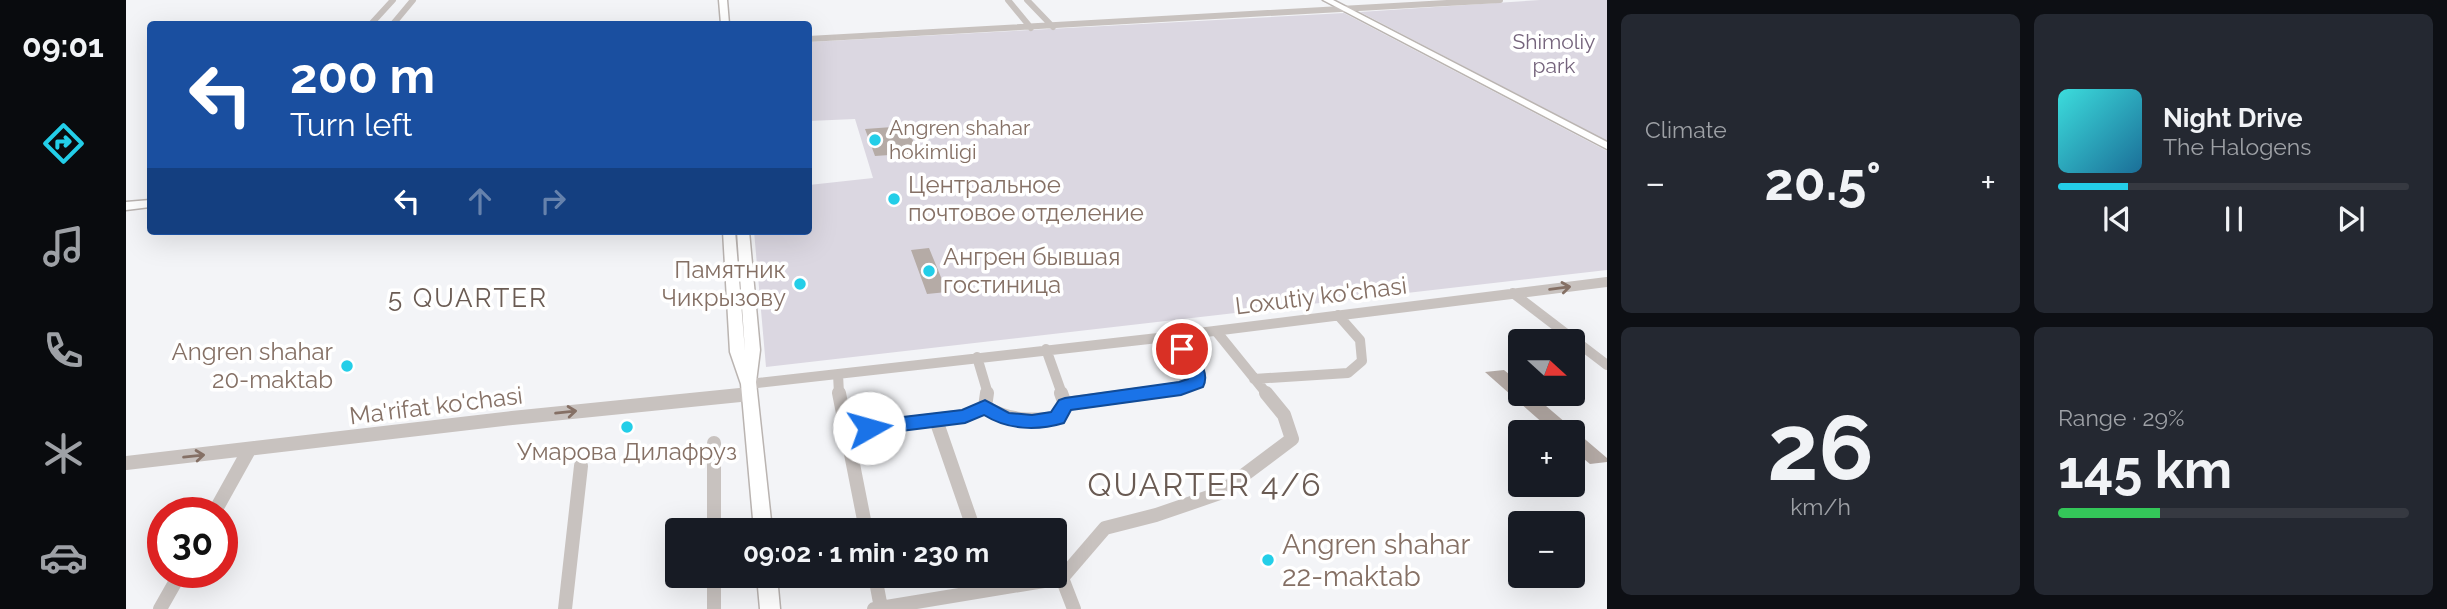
<!DOCTYPE html>
<html lang="en">
<head>
<meta charset="utf-8">
<style>
  body { margin:0; font-family:Raleway,sans-serif; background:#242831; color:#f1f3f6; height:100vh; display:flex; flex-direction:column; font-size:26px; white-space:nowrap }
  * { box-sizing:border-box; margin:0 }
  p { font-size:23px; color:#9ea1a6 }
  .icon { flex:none; width:38px; height:38px; fill:none; stroke:currentColor; stroke-width:2; stroke-linecap:round; stroke-linejoin:round }
  .map { position:relative; flex:1; overflow:hidden }
  .details { display:flex; flex-direction:column; gap:14px; padding:14px; background:#0d0f14; width:840px }
  .details>* { flex:none }
  .hud { position:absolute; left:21px; top:21px; width:665px; height:214px; border-radius:7px; box-shadow:0 7px 28px #0002; background:#1a4fa0; color:#fff; overflow:hidden }
  .needle { width:46px; rotate:111deg }
  .fabs { position:absolute; left:1382px; top:329px; display:grid; gap:14px }
  .fabs a { display:grid; place-items:center; width:77px; height:77px; border-radius:7px; background:#171b24; box-shadow:0 7px 28px #0002; font-size:35px }
  .speed { position:absolute; left:21px; top:497px; display:flex; gap:14px; font-size:35px; font-weight:700; text-align:center }
  .speed>* { display:grid; place-content:center; width:91px; height:91px; border-radius:50%; background:#171b24; box-shadow:0 7px 28px #0002; line-height:1 }
  .speed .limit { border:10px solid #d22; background:#fff; color:#111 }
  .pin { position:absolute; display:grid; place-items:center; width:60px; height:60px; color:#fff; margin:-30px; border:4px solid #fff; border-radius:50%; box-shadow:0 2px 7px #0007 }
  .me { position:absolute; width:77px; margin:-38px; rotate:83deg; stroke-linejoin:round; filter:drop-shadow(0 0 5px #0008) }
  .turn { display:flex; align-items:center; gap:24px; height:147px; padding:0 28px; font-size:32px }
  .turn .icon { width:91px; height:91px; stroke-width:2.5 }
  .turn b { display:block; font-size:49px; line-height:60px }
  .lanes { display:flex; align-items:center; height:66px; padding:0 28px; background:#0003; justify-content:center; gap:35px; direction:ltr }
  .lanes .off { opacity:.35 }
  .big { font-size:52px; font-weight:700; line-height:1.1 }
  .details .tile { flex:1; display:flex; flex-direction:column; justify-content:center; gap:10px; min-width:0; padding:0 24px; border-radius:10px; background:#242831 }
  .details .dial { align-items:center; gap:0 }
  .dial b { font-size:91px; line-height:1 }
  .song { display:flex; align-items:center; gap:21px }
  .cover { width:84px; height:84px; border-radius:10px; background:linear-gradient(135deg,hsl(180 70% 55%),hsl(200 70% 35%)) }
  .played { height:7px; border-radius:4px; background:linear-gradient(90deg,#23cee8 20%,#363941 20%) }
  .keys { display:flex; justify-content:space-around; direction:ltr }
  .heat { display:flex; justify-content:space-between; align-items:center; font-size:38px; direction:ltr }
  .charge { height:10px; border-radius:5px; background:linear-gradient(90deg,#34c759 29%,#363941 0) }
  .details .tiles { flex:1; display:grid; gap:14px; grid-template-columns:repeat(2,1fr) }
  .trip { position:absolute; left:539px; top:518px; width:402px; height:70px; border-radius:7px; background:#171b24; box-shadow:0 7px 28px #0002; font-weight:700; line-height:70px; text-align:center }
  main { display:flex; flex:1; min-height:0 }
  .dock { display:flex; flex-direction:column; width:126px; justify-content:space-around; align-items:center; background:#090b0e; color:#9ea1a6 }
  .dock .icon { width:49px; height:49px }
  .dock .current { color:#23cee8 }
  .dock b { font-size:32px; color:#f1f3f6 }
  .map>svg:first-child { display:block }
  .green { fill:#dbd7e1 }
  .building { fill:#b5aba6 }
  .lines { fill:none; stroke-linecap:round; stroke-linejoin:round }
  .major-casing { stroke:#bab4b1; stroke-width:3 }
  .minor-far2 { stroke:#c8c2bf; stroke-width:6 }
  .minor-far1 { stroke:#c8c2bf; stroke-width:10 }
  .minor { stroke:#c8c2bf; stroke-width:14 }
  .major { fill:#fff; fill-rule:evenodd }
  .oneway { stroke:#857065 }
  .route { fill:#1a73e8; stroke:#114b97; stroke-width:2 }
  .poi-dot { fill:#23cee8; stroke:#fff; stroke-width:2.5 }
  .labels { text-anchor:middle; stroke-width:7; stroke-linejoin:round; paint-order:stroke }
  .far-park-label { font-size:21px; fill:#75647c; stroke:#fff }
  .far-poi-label { font-size:21px; fill:#857065; stroke:#fff; text-anchor:start }
  .poi-label { font-size:24px; fill:#857065; stroke:#fff; text-anchor:start }
  .street-label { font-size:24px; fill:#857065; stroke:#fff }
  .neighbourhood-label { font-size:26px; letter-spacing:2px; fill:#6a5b53; stroke:#fff }
  .near-poi-label { font-size:28px; fill:#857065; stroke:#fff; text-anchor:start }
  .near-neighbourhood-label { font-size:32px; letter-spacing:2px; fill:#6a5b53; stroke:#fff }
</style>
</head>
<body>
<main>
<nav class="dock">
<b>09:01</b>
<svg class="icon current" aria-label="directions" viewBox="0 0 24 24"><path d="M12 3l9 9-9 9-9-9zM9 14v-3h6M13 9l2 2-2 2"/></svg>
<svg class="icon" aria-label="music" viewBox="0 0 24 24"><path d="M9 18V5l10-2v13"/><circle cx="6" cy="18" r="3"/><circle cx="16" cy="16" r="3"/></svg>
<svg class="icon" aria-label="phone" viewBox="0 0 24 24"><path d="M5 4h4l2 5-3 2q2 4 5 5l2-3 5 2v4C11 20 4 13 5 4z"/></svg>
<svg class="icon" aria-label="climate" viewBox="0 0 24 24"><path d="M12 3v18M4 7l16 10M4 17L20 7"/></svg>
<svg class="icon" aria-label="car" viewBox="0 0 24 24"><path d="M5 17H2v-5l4-1 3-4h7l3 4 3 1v5h-3M9 17h6M6 11h13"/><circle cx="7" cy="17" r="2"/><circle cx="17" cy="17" r="2"/></svg>
</nav>
<div class="map">
<svg width="1481" height="609" viewBox="0 0 1481 609">
  <rect width="100%" height="100%" fill="#f3f4f7"/>
  <!-- green -->
  <path class="green" d="M1414 0H1481V141L1234 12Z
    M1218 13 1481 151V270L640 367 628 231H682L683 185 747 178 729 119 683 121V42Z"/>
  <!-- building -->
  <path class="building" d="M780 126 793 153 749 156 739 129Z
    M803 248 821 292 801 294 785 250Z
    M1378 370 1395 384V394H1406L1481 458V462L1464 464 1447 450V432H1427L1359 372Z"/>
  <g class="lines">
    <defs>
      <path id="major" d="M593 0H601L603 24H595Z
        M1197 0H1207L1481 142V149Z
        M24 200V207L0 210V202Z
        M597 231H609L619 351 611 231H623L634 350 630 382 646 530H628L615 384 604 352Z
        M631 576H651L654 609H634Z"/>
    </defs>
    <!-- major casing -->
    <use href="#major" class="major-casing"/>
    <!-- minor-far2 -->
    <path class="minor-far2" d="M882 0 905 28
      M901 0 927 27
      M245 24 267 0
      M267 24 287 0
      M682 39 1374 0"/>
    <!-- minor-far1 -->
    <path class="minor-far1" d="M1387 293 1481 365
      M1090 331 1141 394
      M920 349 936 394
      M851 357 862 394
      M712 374 713 394
      M1128 379 1222 373 1236 361 1234 340 1212 315
      M623 384 1032 338 1481 282
      M621 394H624
      M1009 394 1071 383V372L1048 335"/>
    <!-- minor -->
    <path class="minor" d="M713 393 740 530
      M939 404 1022 393
      M859 407C883 421 904 421 931 418L939 404 935 393
      M810 420 848 530
      M720 431 839 416 859 407 861 393
      M588 443V530
      M0 463 386 418 624 394
      M88 513 123 450
      M588 576V609
      M749 576 755 608
      M936 578 948 609
      M34 609 55 572
      M439 609 455 466
      M748 609 936 578 979 528 1030 515 1094 493 1166 439 1158 415 1140 393"/>
    <!-- major -->
    <use href="#major" class="major"/>
  </g>
  <!-- one-way arrows -->
  <defs><path id="oneway-shaft" d="M-6 0H5M1.5-3L5.5 0L1.5 3" fill="none" stroke-width="1.6" stroke-linecap="round" stroke-linejoin="round" transform="scale(1.75)"/></defs>
  <g class="oneway">
    <use href="#oneway-shaft" transform="translate(1434 288) rotate(-7)"/>
    <use href="#oneway-shaft" transform="translate(440 412) rotate(-6)"/>
    <use href="#oneway-shaft" transform="translate(68 456) rotate(-6)"/>
  </g>
  <!-- route -->
  <path class="route" d="M1056 343 1062 345C1070 358 1085 371 1077 387L1055 395 945 410 938 423C911 431 882 430 858 415L839 423 743 435 736 433 733 428 736 423 743 421 836 410 859 400 883 413 906 415 925 412 933 400 939 398 1053 382 1062 379V372L1047 349Z"/>
  <!-- markers -->
  <g class="poi-dot">
    <circle cx="749" cy="140" r="7"/>
    <circle cx="768" cy="199" r="7"/>
    <circle cx="803" cy="271" r="7"/>
    <circle cx="674" cy="284" r="7"/>
    <circle cx="221" cy="366" r="7"/>
    <circle cx="501" cy="427" r="7"/>
    <circle cx="1142" cy="560" r="7"/>
  </g>
  <g class="labels">
    <!-- far-park labels -->
    <g class="far-park-label">
      <text x="1428" y="49">Shimoliy<tspan x="1428" dy="24">park</tspan></text>
    </g>
    <!-- far-poi labels -->
    <g class="far-poi-label">
      <text x="763" y="135">Angren shahar<tspan x="763" dy="24">hokimligi</tspan></text>
    </g>
    <!-- poi labels -->
    <g class="poi-label">
      <text x="782" y="193">Центральное<tspan x="782" dy="28">почтовое отделение</tspan></text>
      <text x="817" y="265">Ангрен бывшая<tspan x="817" dy="28">гостиница</tspan></text>
      <text x="660" y="278" text-anchor="end">Памятник<tspan x="660" dy="28">Чикрызову</tspan></text>
      <text x="207" y="360" text-anchor="end">Angren shahar<tspan x="207" dy="28">20-maktab</tspan></text>
      <text x="501" y="460" text-anchor="middle">Умарова Дилафруз</text>
    </g>
    <!-- street labels -->
    <g class="street-label">
      <text transform="translate(1195 296) rotate(-7)" y="8">Loxutiy ko'chasi</text>
      <text transform="translate(310 406) rotate(-7)" y="8">Ma'rifat ko'chasi</text>
    </g>
    <!-- neighbourhood labels -->
    <g class="neighbourhood-label">
      <text x="342" y="307">5 QUARTER</text>
    </g>
    <!-- near-poi labels -->
    <g class="near-poi-label">
      <text x="1156" y="554">Angren shahar<tspan x="1156" dy="32">22-maktab</tspan></text>
    </g>
    <!-- near-neighbourhood labels -->
    <g class="near-neighbourhood-label">
      <text x="1079" y="496">QUARTER 4/6</text>
    </g>
  </g>
</svg>
<div class="fabs">
<a><svg class="needle" viewBox="-14 -14 28 28"><path d="M0-13l5 13h-10z" fill="#e53935"/><path d="M0 13l5-13h-10z" fill="#9ea1a6"/></svg></a>
<a>+</a>
<a>−</a>
</div>
<div class="speed"><div class="limit">30</div></div>
<div class="pin" style="left:1056px;top:349px;background:#d93025"><svg class="icon" aria-label="arrive" viewBox="0 0 24 24"><path d="M6 21V4h12l-3 4 3 4H6"/></svg></div>
<svg class="me" style="left:743px;top:428px" viewBox="-20 -20 40 40"><circle r="19" fill="#fff"/><path d="M0-13L10 11 0 6-10 11z" fill="#1a73e8"/></svg>
<div class="trip">09:02 · 1 min · 230 m</div>
<div class="hud">
<div class="turn"><svg class="icon" aria-label="left" viewBox="0 0 24 24"><path d="M17 20v-9H6M10 6l-5 5 5 5"/></svg><div><b>200 m</b>Turn left</div></div>
<div class="lanes"><svg class="icon" aria-label="left" viewBox="0 0 24 24"><path d="M17 20v-9H6M10 6l-5 5 5 5"/></svg><svg class="icon off" aria-label="ahead" viewBox="0 0 24 24"><path d="M12 20V5M6 11l6-6 6 6"/></svg><svg class="icon off" aria-label="right" viewBox="0 0 24 24"><path d="M7 20v-9h11M14 6l5 5-5 5"/></svg></div>
</div>
</div>
<section class="details">
<div class="tiles">
<div class="tile"><p>Climate</p>
<div class="heat"><a>−</a><b class="big">20.5°</b><a>+</a></div>
</div>
<div class="tile">
<div class="song"><i class="cover"></i><div><b>Night Drive</b><p>The Halogens</p></div></div>
<div class="played"></div>
<div class="keys"><svg class="icon" aria-label="previous" viewBox="0 0 24 24"><path d="M18 5L8 12l10 7zM5 5v14"/></svg><svg class="icon" aria-label="pause" viewBox="0 0 24 24"><path d="M8 5v14M16 5v14"/></svg><svg class="icon" aria-label="next" viewBox="0 0 24 24"><path d="M6 5l10 7-10 7zM19 5v14"/></svg></div>
</div>
<div class="tile dial"><b>26</b><p>km/h</p></div>
<div class="tile"><p>Range · 29%</p><b class="big">145 km</b><div class="charge"></div></div>
</div>
</section>
</main>
</body>
</html>
